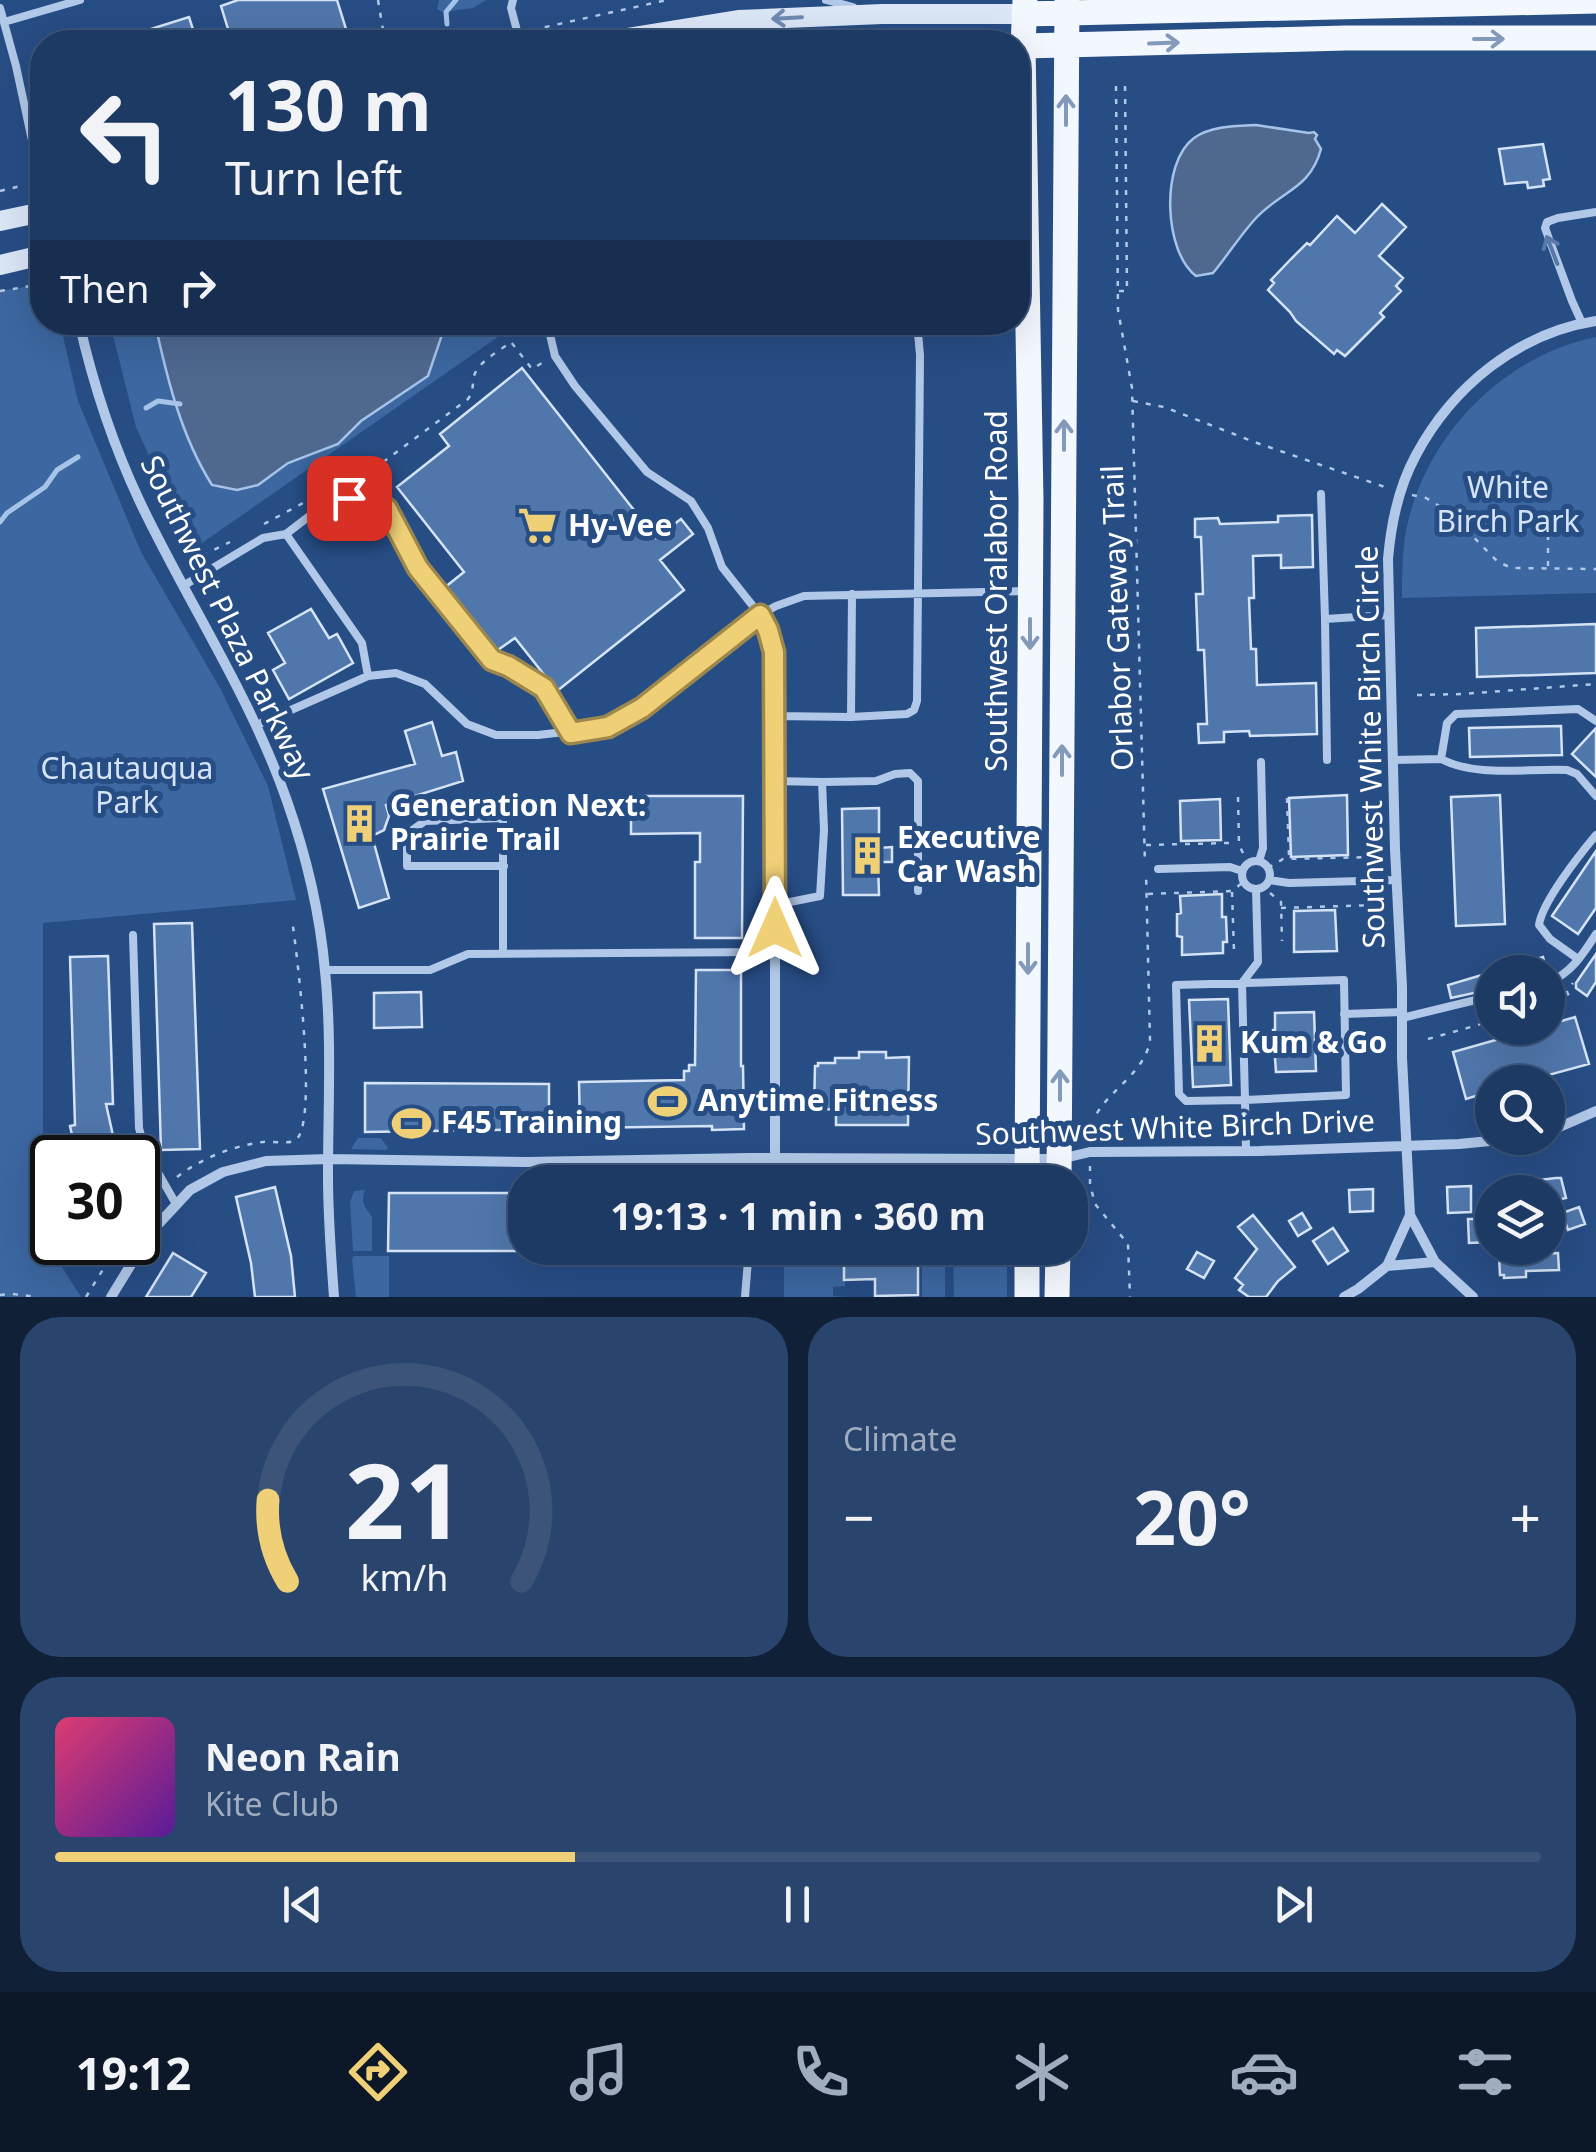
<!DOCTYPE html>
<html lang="en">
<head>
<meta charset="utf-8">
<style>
  body { margin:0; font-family:"Noto Sans",sans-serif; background:#2a456d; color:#f1f3f6; height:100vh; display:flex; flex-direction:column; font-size:38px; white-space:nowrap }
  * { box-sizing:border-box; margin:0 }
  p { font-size:32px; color:#a0adbf }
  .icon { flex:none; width:55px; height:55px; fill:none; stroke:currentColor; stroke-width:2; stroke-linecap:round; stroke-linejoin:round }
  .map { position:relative; height:1297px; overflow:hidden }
  .sheet { display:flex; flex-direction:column; gap:20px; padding:20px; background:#102037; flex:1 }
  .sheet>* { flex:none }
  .hud { position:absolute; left:30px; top:30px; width:1000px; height:305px; border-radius:40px; box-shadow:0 10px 40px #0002,0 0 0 2px #3b5478; background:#1d3a64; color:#f1f3f6; overflow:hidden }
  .tools { position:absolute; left:1475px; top:955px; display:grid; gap:20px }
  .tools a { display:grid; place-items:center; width:90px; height:90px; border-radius:50%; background:#1d3a64; box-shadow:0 10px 40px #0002,0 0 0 2px #3b5478; font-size:50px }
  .speed { position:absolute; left:30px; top:1135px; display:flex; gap:20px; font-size:50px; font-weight:700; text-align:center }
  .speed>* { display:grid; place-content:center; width:130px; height:130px; border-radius:50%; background:#1d3a64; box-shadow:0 10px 40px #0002,0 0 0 2px #3b5478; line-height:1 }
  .speed .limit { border:5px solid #111; border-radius:15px; background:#fff; color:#111 }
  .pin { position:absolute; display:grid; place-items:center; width:85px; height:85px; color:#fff; margin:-42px; border-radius:20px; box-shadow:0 5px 15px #0006 }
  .me { position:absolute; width:110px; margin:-55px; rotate:0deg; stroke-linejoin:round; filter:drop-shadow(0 0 8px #0008) }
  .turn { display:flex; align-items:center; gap:35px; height:210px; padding:0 30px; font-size:45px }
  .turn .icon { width:130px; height:130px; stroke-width:2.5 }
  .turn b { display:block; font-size:70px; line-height:85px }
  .then { display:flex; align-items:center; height:95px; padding:0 30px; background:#0003; gap:20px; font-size:38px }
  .big { font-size:75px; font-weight:700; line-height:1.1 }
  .sheet .card { flex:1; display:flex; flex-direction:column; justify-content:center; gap:15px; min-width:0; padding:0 35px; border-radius:40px; background:#2a456d }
  .sheet .dial { align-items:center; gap:0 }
  .dial svg { height:260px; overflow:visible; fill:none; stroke:#3b5478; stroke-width:7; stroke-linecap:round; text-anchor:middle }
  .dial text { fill:#f1f3f6; stroke:none }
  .song { display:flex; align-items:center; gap:30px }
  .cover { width:120px; height:120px; border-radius:15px; background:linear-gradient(135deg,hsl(340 70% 55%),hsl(270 70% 35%)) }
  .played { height:10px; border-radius:5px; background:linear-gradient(90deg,#f0d077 35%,#3b5478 35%) }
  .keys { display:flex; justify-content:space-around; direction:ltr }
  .heat { display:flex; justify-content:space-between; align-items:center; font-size:55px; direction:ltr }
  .sheet .tiles { flex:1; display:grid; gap:20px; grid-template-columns:1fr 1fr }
  .card:last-child { grid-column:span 2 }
  .trip { position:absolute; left:508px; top:1165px; width:580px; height:100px; border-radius:40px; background:#1d3a64; box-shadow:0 10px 40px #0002,0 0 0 2px #3b5478; font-weight:700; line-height:100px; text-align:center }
  .tab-bar { display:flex; height:160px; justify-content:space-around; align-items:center; background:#0c1728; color:#a0adbf }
  .tab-bar .icon { width:70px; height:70px }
  .tab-bar .current { color:#f0d077 }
  .tab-bar b { font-size:45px; color:#f1f3f6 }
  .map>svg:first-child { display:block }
  .green { fill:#3c67a1 }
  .water { fill:#4e6890; stroke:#a6c3e8; stroke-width:2.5 }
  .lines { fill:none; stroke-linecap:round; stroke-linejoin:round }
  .stream { stroke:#a6c3e8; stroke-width:5 }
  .building { fill:#5077ac; stroke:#d5e3f6; stroke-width:2.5 }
  .path { stroke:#b1c8e8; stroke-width:2.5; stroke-dasharray:5 8; stroke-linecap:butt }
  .lane { stroke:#b1c8e8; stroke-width:8 }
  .street { stroke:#b1c8e8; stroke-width:10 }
  .secondary { stroke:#dbe6f7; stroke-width:20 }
  .primary { stroke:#f3f7fe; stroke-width:25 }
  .oneway { stroke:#6f8ab3 }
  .oneway2 { stroke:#839abb }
  .oneway3 { stroke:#5778a8 }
  .route-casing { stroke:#9c874d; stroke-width:25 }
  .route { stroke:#f0d077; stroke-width:18 }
  .labels { text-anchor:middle; stroke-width:10; stroke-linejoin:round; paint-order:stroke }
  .park-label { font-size:30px; fill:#d5e3f6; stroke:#274d85 }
  .poi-label { font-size:30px; font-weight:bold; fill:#fff; stroke:#274d85; text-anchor:start }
  .street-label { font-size:30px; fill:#fff; stroke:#274d85 }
</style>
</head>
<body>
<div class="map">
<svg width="1596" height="1297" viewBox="0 0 1596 1297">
  <rect width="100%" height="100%" fill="#274d85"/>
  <!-- green -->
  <path class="green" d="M439 0H486L473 8 442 12 437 9Z
    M37 285 42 289V322L60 323 78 401 141 552 220 688 268 786 296 900 43 923V1237L81 1297H0V291Z
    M503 322 505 332 192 550 136 427 110 323Z
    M1596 337V593L1402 598C1402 570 1402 541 1410 514 1434 427 1508 355 1596 337Z
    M358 1138H381L388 1148 386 1150 351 1149Z
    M798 1167H816L887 1180 982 1179 988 1182H850L784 1179 789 1170Z
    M365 1190C360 1203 365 1206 372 1217V1251H353L350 1202 354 1191Z
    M784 1248H845V1286L833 1287V1296L845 1297H784Z
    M922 1248H949V1267H945V1297H922Z
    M953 1248H1007V1297H954Z
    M354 1256H389V1297H356L352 1259Z"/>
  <!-- water -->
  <path class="water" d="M1256 125 1309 133 1314 132 1317 135 1315 139 1321 149C1310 189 1283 190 1257 217 1241 234 1228 255 1213 273L1196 276C1164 252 1160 163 1194 138 1211 126 1235 126 1256 125Z
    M155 323V322L446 323 428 376 361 421 338 444 288 463 258 485 237 490 212 485C181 436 167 378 155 323Z"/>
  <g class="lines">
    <!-- stream -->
    <path class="stream" d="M447 24 446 12 456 0
      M146 408 158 401 180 404
      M0 522 7 513 45 487 57 470 78 457"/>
  </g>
  <!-- building -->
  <path class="building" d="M238 0H337L350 42H232L221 6Z
    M189 17 197 42H116V40Z
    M1543 144 1550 179 1543 180 1544 186 1528 188 1527 182 1505 184 1499 149Z
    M1382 204 1406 227 1379 256 1403 278 1396 286 1401 291 1380 313 1384 317 1345 356 1337 350 1334 354 1296 321 1290 312 1268 290 1274 283 1271 280 1291 259 1307 243 1310 245 1337 216 1355 233Z
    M522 368 656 538 681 519 693 534 660 560 684 590 557 691 515 638 495 652 444 588 464 572 397 487 449 446 440 434Z
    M1312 515 1313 567 1281 568V555L1253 556 1254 598H1249L1251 649H1256L1257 685 1316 683 1317 734 1250 736 1249 731 1224 732V742L1199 743 1198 724H1207L1204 650H1198L1196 594H1203L1201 537H1195V519L1218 518 1220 524 1278 522V516Z
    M311 609 329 638 337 634 353 663 289 699 273 670 285 663 268 633Z
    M1596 624V673L1477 677 1476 628Z
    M432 722 442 756 456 752 463 781 386 805 389 816 384 830 372 836 389 898 359 908 323 789 415 764 405 731Z
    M1561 726 1562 755 1470 757 1469 728Z
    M1596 728V777L1572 754Z
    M1347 795 1348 855 1291 857 1289 798Z
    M1500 795 1505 924 1456 926 1451 797Z
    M631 796H743L742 938H695V862H700V833L631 834Z
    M1220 799 1221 840 1181 841 1180 801Z
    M879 808V848L892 847V862H878L879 895H843L842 809Z
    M1596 851V908L1578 934 1552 916Z
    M1222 894V917H1226L1227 942H1223V953L1182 955V937L1177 936V914L1181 913 1180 896Z
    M1335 910 1337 951 1294 952V911Z
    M192 923 200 1149 161 1150 154 924Z
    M1596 954V982L1587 996 1576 988V983Z
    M108 956 113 1104H106L118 1158H77L70 1126 75 1125 70 957Z
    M1543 957 1547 972H1503L1502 969Z
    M696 970H741V1066H743L744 1129 712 1130V1126L580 1128 579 1082 684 1080V1071H689V1065H695Z
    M1492 972V989L1451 998 1448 985Z
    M421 992 422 1027 374 1028V993Z
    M1228 999 1231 1085 1193 1087 1189 1000Z
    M1314 1012 1316 1071 1276 1072 1273 1030H1275V1013Z
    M1575 1017 1589 1064 1523 1082H1492V1091L1466 1099 1453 1052 1538 1028H1548V1025Z
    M859 1052H886V1058L909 1057 908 1125H836V1109L814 1110 815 1066H818V1063H835V1058H859Z
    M365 1083 549 1084V1129L365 1132Z
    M1556 1178H1561L1566 1198 1551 1201V1198L1548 1199V1192H1507L1506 1184Z
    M1471 1186V1212L1448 1213 1447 1187Z
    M275 1187 291 1256 295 1297H255L251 1263 236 1197Z
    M1373 1189V1211L1350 1212 1349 1190Z
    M389 1193H525V1251H388Z
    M1579 1207 1585 1224 1568 1230 1562 1213Z
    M1302 1213 1311 1228 1298 1236 1289 1221Z
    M1253 1215 1295 1267 1278 1281 1266 1297H1249L1239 1290 1243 1285 1235 1278 1257 1249 1238 1227Z
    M1468 1219H1489L1490 1242 1469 1243Z
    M1333 1228 1348 1251 1328 1264 1313 1241Z
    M710 1248H742L740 1264H710Z
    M874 1248H918V1295L875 1296V1279L844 1280V1262L874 1261Z
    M1197 1252 1214 1261 1204 1278 1187 1269Z
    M173 1253 206 1273 191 1297H146Z
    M1558 1253 1559 1270 1526 1271V1277L1504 1278V1275H1500L1499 1255Z"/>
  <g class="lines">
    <!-- path -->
    <path class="path" d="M378 0 385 42
      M532 30 667 0
      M487 42 505 37
      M1116 86 1118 310 1132 388 1145 864
      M0 191 25 185
      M0 291 37 285 39 278 42 277
      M1119 291H1127L1125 83
      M1133 401 1164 407 1257 443 1385 487
      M326 491 359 480 468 399C474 390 472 386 474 376 478 362 499 351 511 342L532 369 542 363
      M1412 495 1426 498 1449 512 1498 562 1512 568 1596 569
      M264 524 305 502
      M191 561 230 542
      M1548 566V534
      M1417 695 1462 694 1596 684
      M1238 797 1239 845 1245 857
      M1287 798 1289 856
      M1146 845 1229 843
      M1268 868 1283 859 1374 857
      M1232 892 1234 951
      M1270 893 1281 902 1282 941
      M1148 894 1232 891 1242 883
      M1281 908 1376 905
      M1548 1005 1570 998 1567 992 1573 983
      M1428 1039 1492 1021
      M1090 1138C1090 1096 1144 1081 1150 1040L1146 872
      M1090 1166V1184L1095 1204 1128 1244 1130 1297
      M177 1177C202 1158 232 1146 263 1142 272 1141 285 1144 294 1141 320 1131 296 948 292 919
      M138 1217 156 1195
      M0 1295 13 1294 37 1297
      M86 1297 120 1242"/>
    <!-- lane -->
    <path class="lane" d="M513 0 511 8 520 42
      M826 0 853 7
      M0 8 16 66 42 187
      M4 22 80 0
      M547 322 555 356 575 386 647 472 691 501 708 528 722 567 760 615 769 630 774 652 775 905 820 896 824 830 822 782 774 781
      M1582 323 1572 301 1545 228 1547 222 1558 218 1596 212
      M1321 494 1325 619
      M286 534 325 504 370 496 387 509 418 568 492 660 508 666 544 688 571 733
      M183 586 263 538 286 534 362 643 368 676
      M774 716 851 717 852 594
      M851 717 907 714 914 710 917 701 920 355 917 322
      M257 725 368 676 396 673 425 684 467 724 496 735H538L608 727 642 708 760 615 776 606 804 596 1026 591
      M1441 759C1478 778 1526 768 1567 770L1577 774 1596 796
      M1327 760 1325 619 1389 615
      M1394 760 1441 759 1447 723 1456 714 1578 709 1596 721
      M822 782 876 781 895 774 910 773 918 781V891
      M1242 875a14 14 0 1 1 28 0a14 14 0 1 1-28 0Z
      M1259 861 1263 848 1261 762
      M1158 869 1230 867 1242 871
      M1269 880 1289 883 1397 880
      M133 935 139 1128 145 1150 176 1204
      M503 953V818L425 821 411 831 407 845V866H504
      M1578 959 1550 939 1539 925C1542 902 1580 854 1596 835
      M325 970H430L468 954 775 952
      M1548 982C1570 975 1584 953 1596 934
      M1344 1014 1402 1012
      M1402 1018 1492 996
      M1246 1151 1245 1100 1186 1101 1179 1094 1176 985 1344 980 1346 1095 1245 1100 1242 983 1258 962 1256 889
      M745 1297 749 1248"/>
    <!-- street -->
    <path class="street" d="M79 322C93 384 113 445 140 502 188 603 250 695 287 801 306 855 320 914 325 971 332 1039 328 1108 328 1176 328 1216 331 1257 334 1297
      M1548 1132 1596 1111
      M775 1159V905
      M1410 1215 1435 1262
      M1387 1266 1435 1262 1473 1297
      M111 1297 151 1232 190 1190 223 1172 266 1161 329 1159 526 1162 749 1158 1042 1159H1060L1090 1152 1260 1151 1459 1144 1521 1138
      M1344 1297 1358 1289 1387 1266 1410 1215 1402 1058V987L1395 849 1388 559C1391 524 1399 486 1416 455 1453 386 1518 333 1596 321"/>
    <!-- secondary -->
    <path class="secondary" d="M602 42 738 20 882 14H1024
      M0 221 42 212
      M0 265 42 255"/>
    <!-- primary -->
    <path class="primary" d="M1025 0 1023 46 1031 500 1027 1182
      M1024 14 1596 1
      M1023 46 1346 38H1596
      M1059 1182 1067 0
      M1027 1297V1248
      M1057 1297 1058 1248"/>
  </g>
  <!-- one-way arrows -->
  <defs><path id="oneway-shaft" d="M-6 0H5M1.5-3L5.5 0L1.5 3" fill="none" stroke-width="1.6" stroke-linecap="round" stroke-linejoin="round" transform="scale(2.5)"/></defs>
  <use class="oneway" href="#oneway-shaft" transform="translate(787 18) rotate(177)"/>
  <g class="oneway2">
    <use href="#oneway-shaft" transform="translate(1489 39)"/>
    <use href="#oneway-shaft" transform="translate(1164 43) rotate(-2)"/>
    <use href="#oneway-shaft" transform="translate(1066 110) rotate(-90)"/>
    <use href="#oneway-shaft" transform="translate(1064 435) rotate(-90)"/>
    <use href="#oneway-shaft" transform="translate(1030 634) rotate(90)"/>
    <use href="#oneway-shaft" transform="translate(1062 760) rotate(-90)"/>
    <use href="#oneway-shaft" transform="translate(1028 959) rotate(90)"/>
    <use href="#oneway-shaft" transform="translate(1060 1085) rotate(-90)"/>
  </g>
  <use class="oneway3" href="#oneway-shaft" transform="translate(1552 250) rotate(-111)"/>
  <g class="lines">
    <defs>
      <path id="route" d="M349 498 370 496 387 509 418 568 492 660 508 666 544 688 571 733 608 727 642 708 760 615 768 630 774 652 775 928"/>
    </defs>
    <!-- route casing -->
    <use href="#route" class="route-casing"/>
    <!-- route -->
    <use href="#route" class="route"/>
  </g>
  <!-- icons -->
  <defs>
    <symbol id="supermarket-bare" viewBox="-9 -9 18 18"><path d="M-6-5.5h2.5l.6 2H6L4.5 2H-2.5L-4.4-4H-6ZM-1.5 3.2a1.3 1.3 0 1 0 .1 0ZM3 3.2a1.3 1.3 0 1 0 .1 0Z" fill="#f0d077" stroke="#274d85" stroke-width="2.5" paint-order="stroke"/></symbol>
    <symbol id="building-bare" viewBox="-9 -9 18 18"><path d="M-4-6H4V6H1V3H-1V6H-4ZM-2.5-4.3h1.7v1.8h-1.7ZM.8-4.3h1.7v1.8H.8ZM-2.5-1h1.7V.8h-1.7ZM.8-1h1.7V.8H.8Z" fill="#f0d077" stroke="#274d85" stroke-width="2.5" paint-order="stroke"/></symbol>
    <symbol id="stadium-bare" viewBox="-9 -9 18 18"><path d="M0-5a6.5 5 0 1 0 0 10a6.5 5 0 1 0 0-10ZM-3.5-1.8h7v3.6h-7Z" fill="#f0d077" stroke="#274d85" stroke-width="2.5" paint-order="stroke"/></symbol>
  </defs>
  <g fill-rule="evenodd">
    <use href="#supermarket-bare" x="510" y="498" width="55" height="55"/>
    <use href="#building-bare" x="332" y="796" width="55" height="55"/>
    <use href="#building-bare" x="840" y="828" width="55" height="55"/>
    <use href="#building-bare" x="1182" y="1016" width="55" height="55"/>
    <use href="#stadium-bare" x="640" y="1074" width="55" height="55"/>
    <use href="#stadium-bare" x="384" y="1096" width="55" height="55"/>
  </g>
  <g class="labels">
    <!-- park labels -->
    <g class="park-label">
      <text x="1508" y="498">White<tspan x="1508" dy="34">Birch Park</tspan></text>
      <text x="127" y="779">Chautauqua<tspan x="127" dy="34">Park</tspan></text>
    </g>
    <!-- poi labels -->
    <g class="poi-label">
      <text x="568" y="536">Hy-Vee</text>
      <text x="390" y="816">Generation Next:<tspan x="390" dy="34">Prairie Trail</tspan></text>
      <text x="897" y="848">Executive<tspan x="897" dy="34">Car Wash</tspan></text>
      <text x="1240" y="1053">Kum &amp; Go</text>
      <text x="698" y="1111">Anytime Fitness</text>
      <text x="441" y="1133">F45 Training</text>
    </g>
    <!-- street labels -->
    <g class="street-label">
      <text transform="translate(997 591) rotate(-90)" y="10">Southwest Oralabor Road</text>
      <text transform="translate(227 618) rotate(64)" y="10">Southwest Plaza Parkway</text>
      <text transform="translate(1118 618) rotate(-92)" y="10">Orlabor Gateway Trail</text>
      <text transform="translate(1371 747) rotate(-91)" y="10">Southwest White Birch Circle</text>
      <text transform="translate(1175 1128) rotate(-2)" y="10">Southwest White Birch Drive</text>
    </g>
  </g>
</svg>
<div class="tools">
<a><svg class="icon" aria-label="sound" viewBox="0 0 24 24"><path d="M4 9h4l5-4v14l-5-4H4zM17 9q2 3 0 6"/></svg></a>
<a><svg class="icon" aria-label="search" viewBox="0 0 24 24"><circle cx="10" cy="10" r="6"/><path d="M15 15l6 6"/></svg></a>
<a><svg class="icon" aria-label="layers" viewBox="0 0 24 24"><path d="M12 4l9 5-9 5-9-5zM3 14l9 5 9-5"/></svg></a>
</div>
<div class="speed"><div class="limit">30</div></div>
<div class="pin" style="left:349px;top:498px;background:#d93025"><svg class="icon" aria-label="arrive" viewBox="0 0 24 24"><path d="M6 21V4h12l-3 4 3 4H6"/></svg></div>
<svg class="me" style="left:775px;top:928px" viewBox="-20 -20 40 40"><path d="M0-17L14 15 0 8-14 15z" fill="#f0d077" stroke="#fff" stroke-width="4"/></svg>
<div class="trip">19:13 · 1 min · 360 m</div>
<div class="hud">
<div class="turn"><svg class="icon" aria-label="left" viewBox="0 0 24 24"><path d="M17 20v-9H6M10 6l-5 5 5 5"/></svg><div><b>130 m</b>Turn left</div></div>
<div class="then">Then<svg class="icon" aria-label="right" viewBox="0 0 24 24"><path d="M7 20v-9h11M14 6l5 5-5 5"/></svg></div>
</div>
</div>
<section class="sheet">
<div class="tiles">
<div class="card dial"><svg viewBox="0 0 100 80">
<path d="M14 69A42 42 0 1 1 86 69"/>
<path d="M14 69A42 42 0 0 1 8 44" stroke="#f0d077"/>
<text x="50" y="56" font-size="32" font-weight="700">21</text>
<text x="50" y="72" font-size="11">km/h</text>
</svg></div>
<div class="card"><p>Climate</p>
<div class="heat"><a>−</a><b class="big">20°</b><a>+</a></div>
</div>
<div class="card">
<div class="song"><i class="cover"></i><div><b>Neon Rain</b><p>Kite Club</p></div></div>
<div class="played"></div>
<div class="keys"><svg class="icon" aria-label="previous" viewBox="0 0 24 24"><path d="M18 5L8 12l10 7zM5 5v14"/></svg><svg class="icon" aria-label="pause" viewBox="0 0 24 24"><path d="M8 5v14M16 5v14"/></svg><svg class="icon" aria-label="next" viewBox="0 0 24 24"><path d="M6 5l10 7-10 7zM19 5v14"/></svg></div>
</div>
</div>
</section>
<nav class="tab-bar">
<b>19:12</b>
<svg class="icon current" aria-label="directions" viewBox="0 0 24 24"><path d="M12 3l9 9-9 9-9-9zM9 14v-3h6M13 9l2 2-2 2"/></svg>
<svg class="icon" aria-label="music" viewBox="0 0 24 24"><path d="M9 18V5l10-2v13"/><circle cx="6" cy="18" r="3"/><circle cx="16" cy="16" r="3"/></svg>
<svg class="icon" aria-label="phone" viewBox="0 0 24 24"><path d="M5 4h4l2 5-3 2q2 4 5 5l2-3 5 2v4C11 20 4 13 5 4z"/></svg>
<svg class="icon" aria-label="climate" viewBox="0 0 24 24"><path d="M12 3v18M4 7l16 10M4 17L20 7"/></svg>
<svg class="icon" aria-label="car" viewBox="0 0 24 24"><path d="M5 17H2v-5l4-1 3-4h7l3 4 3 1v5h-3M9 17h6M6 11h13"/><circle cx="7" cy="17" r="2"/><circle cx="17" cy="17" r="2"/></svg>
<svg class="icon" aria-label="filters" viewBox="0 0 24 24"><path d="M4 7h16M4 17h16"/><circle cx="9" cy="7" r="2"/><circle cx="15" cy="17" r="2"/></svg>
</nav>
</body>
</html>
